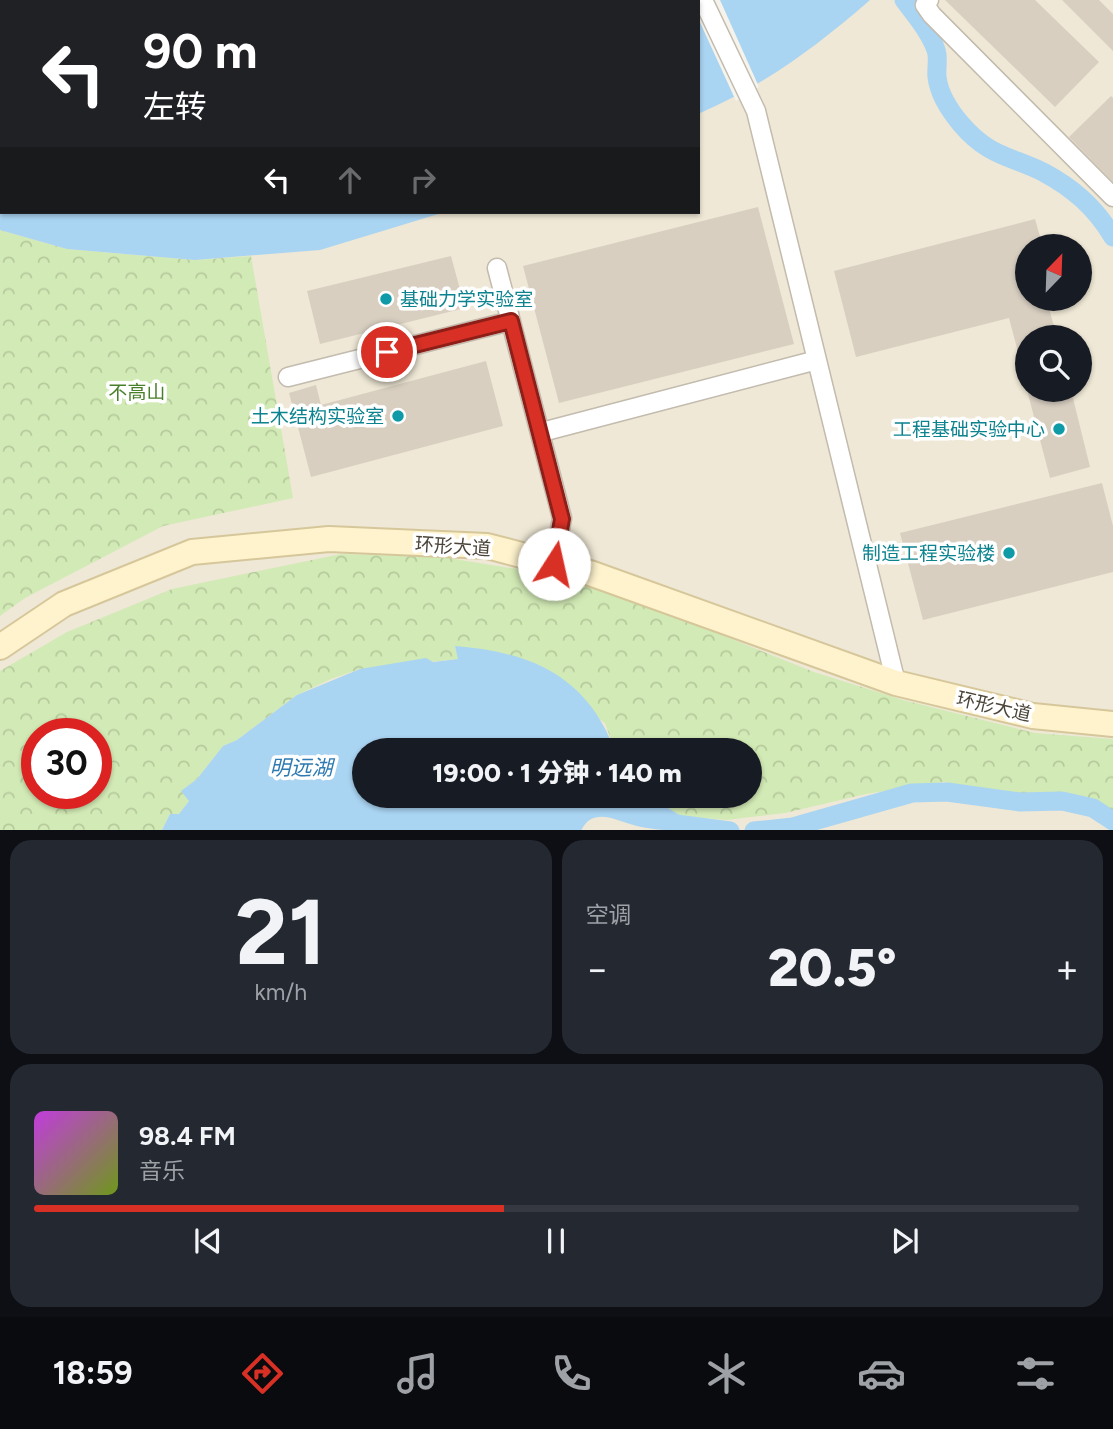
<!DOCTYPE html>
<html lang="zh">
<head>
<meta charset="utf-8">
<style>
  body { margin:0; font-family:Figtree,"Noto Sans SC",sans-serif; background:#242831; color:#f1f3f6; height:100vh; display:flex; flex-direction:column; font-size:26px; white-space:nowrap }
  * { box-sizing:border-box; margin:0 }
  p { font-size:23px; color:#9ea1a6 }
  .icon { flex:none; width:38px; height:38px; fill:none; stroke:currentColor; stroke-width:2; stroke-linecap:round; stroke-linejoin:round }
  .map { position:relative; height:830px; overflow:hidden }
  .side { display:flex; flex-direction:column; gap:10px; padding:10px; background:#0d0f14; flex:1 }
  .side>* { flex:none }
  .top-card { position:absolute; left:0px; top:0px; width:700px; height:214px; box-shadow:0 2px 5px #0004; background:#202124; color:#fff; overflow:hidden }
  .needle { width:46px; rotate:23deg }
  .buttons { position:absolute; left:1015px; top:234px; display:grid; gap:14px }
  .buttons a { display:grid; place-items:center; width:77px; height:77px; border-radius:50%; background:#171b24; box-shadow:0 2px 5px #0004; font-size:35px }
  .speed { position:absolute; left:21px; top:718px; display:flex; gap:14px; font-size:35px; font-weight:700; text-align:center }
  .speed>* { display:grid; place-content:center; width:91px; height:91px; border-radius:50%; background:#171b24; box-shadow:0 2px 5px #0004; line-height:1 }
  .speed .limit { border:10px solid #d22; background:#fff; color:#111 }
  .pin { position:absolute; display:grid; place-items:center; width:60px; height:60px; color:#fff; margin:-30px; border:4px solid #fff; border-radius:50%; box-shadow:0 2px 7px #0007 }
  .me { position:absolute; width:77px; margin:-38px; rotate:10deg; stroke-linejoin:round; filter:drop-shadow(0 0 5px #0008) }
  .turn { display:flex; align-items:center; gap:24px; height:147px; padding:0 28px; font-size:32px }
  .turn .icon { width:91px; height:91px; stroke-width:2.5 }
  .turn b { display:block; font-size:49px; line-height:60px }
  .lanes { display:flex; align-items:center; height:66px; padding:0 28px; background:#0003; justify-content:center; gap:35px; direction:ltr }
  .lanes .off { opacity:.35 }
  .big { font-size:52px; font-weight:800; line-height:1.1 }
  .side .widget { flex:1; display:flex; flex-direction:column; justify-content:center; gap:10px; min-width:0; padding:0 24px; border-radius:21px; background:#242831 }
  .side .dial { align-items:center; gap:0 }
  .dial b { font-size:91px; line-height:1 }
  .song { display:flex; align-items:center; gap:21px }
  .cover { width:84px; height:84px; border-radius:10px; background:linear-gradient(135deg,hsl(290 70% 55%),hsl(80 70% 35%)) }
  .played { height:7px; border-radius:4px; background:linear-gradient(90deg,#d93025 45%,#363941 45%) }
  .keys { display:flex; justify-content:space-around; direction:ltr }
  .heat { display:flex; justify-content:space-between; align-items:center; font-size:38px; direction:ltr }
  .side .tiles { flex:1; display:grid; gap:10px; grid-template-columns:1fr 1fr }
  .widget:last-child { grid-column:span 2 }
  .trip { position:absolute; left:352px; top:738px; width:410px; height:70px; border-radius:35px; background:#171b24; box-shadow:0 2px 5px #0004; font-weight:800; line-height:70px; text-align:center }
  .tabs { display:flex; height:112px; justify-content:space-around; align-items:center; background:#090b0e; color:#9ea1a6 }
  .tabs .icon { width:49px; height:49px }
  .tabs .on { color:#d93025 }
  .tabs b { font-size:32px; color:#f1f3f6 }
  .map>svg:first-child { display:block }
  .education { fill:#efe8d6; fill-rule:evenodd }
  .forest { fill:url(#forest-crowns); fill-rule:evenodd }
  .water { fill:#a9d4f2 }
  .pier { fill:#f6f3ec }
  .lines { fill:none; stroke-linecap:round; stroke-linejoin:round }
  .canal { stroke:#a9d4f2; stroke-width:19 }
  .building { fill:#d8cfc1 }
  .street-casing { stroke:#c2bbae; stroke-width:21 }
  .secondary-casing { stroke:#d6c79b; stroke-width:28 }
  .street { stroke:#fff; stroke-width:18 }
  .secondary { stroke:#fff3cd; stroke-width:24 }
  .route-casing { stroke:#8d1f18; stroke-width:18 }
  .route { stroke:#d93025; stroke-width:12 }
  .culture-dot { fill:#0f9aa8; stroke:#fff; stroke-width:2.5 }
  .labels { text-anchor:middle; stroke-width:7; stroke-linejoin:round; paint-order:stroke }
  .culture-label { font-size:19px; fill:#0d838f; stroke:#fff; text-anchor:end }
  .park-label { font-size:19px; fill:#4a7f2a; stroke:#fff }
  .street-label { font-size:19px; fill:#4b4439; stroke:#fff }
  .water-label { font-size:21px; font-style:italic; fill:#2e7ab2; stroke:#fff }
</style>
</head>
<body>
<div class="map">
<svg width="1113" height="831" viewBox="0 0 1113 831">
  <defs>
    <pattern id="forest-crowns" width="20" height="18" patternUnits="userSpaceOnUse" patternTransform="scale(1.75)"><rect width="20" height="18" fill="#d2eab5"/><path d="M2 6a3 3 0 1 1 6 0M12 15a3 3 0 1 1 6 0" fill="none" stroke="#b6ca9c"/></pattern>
  </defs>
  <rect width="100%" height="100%" fill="#f6f3ec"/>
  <!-- education -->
  <path class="education" d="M0 0H1113V830H0ZM2 2H698V212H2ZM1027 247H1080V299H1027ZM1027 338H1080V390H1027ZM37 733H96V793H37ZM364 751H749V796H364Z"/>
  <!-- forest -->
  <path class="forest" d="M0 230 67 249 195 260 251 256 293 498 163 526 25 598 0 616Z
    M341 554 442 557 542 573 622 595 814 672 903 700 1035 733 1113 739V815L1084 800 1007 796 944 782 866 794 785 813 726 820 681 816 649 796H749V751H615L605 723 502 653 455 647 459 659 360 669 331 679 297 695 237 740 223 746 197 779 182 791 189 801 179 814H170L162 830H0V671L67 632 172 589ZM37 733H96V793H37Z"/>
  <!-- water -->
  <path class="water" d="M615 0H870C816 47 765 85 698 114V2H610Z
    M0 88 2 212H445L320 250 195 260 67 249 0 230Z
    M455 646C531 652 587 676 615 751H364V796H649L681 816 688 830C671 831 654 830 637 826 618 822 593 805 581 831L162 830 170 814H179L189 801 181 791 197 779 223 746 237 740 297 695 360 669 426 658 433 662 458 659Z"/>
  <!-- pier -->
  <path class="pier" d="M690 0H720L759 87 736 101 698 18V2Z"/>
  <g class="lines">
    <!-- canal -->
    <path class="canal" d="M904 0C915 15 930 32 936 50 939 58 936 68 937 77 939 94 950 111 961 124 988 156 1010 156 1043 172 1073 188 1095 207 1113 237
      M676 824 730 831
      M754 831 793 827 912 793 947 792 1020 802 1062 801 1093 808 1113 821"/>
  </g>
  <!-- building -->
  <path class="building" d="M945 0H1035L1099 62 1055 107Z
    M1062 0H1099L1113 14V51Z
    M1111 96 1113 98V182L1069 137Z
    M758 207 794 344 559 403 523 266Z
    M1035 219 1043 247H1027V299H1056L1058 308H1049L1057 338H1027V386L1009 318 856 357 834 271Z
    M451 256 465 308 320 344 307 291Z
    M486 361 503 426 311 477 289 393 316 385 321 405Z
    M1027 390H1071L1090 467 1050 478Z
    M1102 483 1113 526V572L923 620 900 533Z"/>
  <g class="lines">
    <defs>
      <path id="street" d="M168 0 178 2
        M436 0 438 2
        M703 0 756 111 896 683
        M929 0 925 5 932 15 1113 197
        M223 2 230 0
        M555 2 560 0
        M497 268 562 518 554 564
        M288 377 511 321
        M542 432 817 360"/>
      <path id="secondary" d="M0 647 64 604 192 552 329 539 487 546 590 573 896 683 1033 716 1113 724"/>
    </defs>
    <!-- street casing -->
    <use href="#street" class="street-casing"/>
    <!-- secondary casing -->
    <use href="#secondary" class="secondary-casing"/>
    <!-- street -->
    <use href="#street" class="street"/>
    <!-- secondary -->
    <use href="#secondary" class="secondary"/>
  </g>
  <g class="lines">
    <defs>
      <path id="route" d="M387 352 511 321 562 519 554 564"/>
    </defs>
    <!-- route casing -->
    <use href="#route" class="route-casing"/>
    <!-- route -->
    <use href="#route" class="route"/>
  </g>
  <!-- markers -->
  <g class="culture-dot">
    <circle cx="386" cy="299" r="7"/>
    <circle cx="398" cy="416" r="7"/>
    <circle cx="1059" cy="429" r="7"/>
    <circle cx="1009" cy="553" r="7"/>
  </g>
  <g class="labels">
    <!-- culture labels -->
    <g class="culture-label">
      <text x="400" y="306" text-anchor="start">基础力学实验室</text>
      <text x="384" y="423">土木结构实验室</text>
      <text x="1045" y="436">工程基础实验中心</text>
      <text x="995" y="560">制造工程实验楼</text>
    </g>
    <!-- park labels -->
    <g class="park-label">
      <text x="137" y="399">不高山</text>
    </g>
    <!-- street labels -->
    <g class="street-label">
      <text transform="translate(453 546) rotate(4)" y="7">环形大道</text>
      <text transform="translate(994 706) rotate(13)" y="7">环形大道</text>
    </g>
    <!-- water labels -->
    <g class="water-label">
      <text x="301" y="775">明远湖</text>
    </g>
  </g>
</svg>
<div class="buttons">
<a><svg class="needle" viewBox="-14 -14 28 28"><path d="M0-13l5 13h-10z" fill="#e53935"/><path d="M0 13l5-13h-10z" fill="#9ea1a6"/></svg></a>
<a><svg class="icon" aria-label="search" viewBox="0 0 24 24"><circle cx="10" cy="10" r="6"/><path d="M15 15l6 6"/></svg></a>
</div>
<div class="speed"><div class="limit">30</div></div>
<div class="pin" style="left:387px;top:352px;background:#d93025"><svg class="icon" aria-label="arrive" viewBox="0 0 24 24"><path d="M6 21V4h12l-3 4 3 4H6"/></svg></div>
<svg class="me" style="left:554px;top:564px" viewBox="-20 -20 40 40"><circle r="19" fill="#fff"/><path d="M0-13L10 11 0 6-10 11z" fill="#d93025"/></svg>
<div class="trip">19:00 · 1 分钟 · 140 m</div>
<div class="top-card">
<div class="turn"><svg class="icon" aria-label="left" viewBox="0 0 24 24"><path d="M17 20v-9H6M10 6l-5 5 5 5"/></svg><div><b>90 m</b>左转</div></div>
<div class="lanes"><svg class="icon" aria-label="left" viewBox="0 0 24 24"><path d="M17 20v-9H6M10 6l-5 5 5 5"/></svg><svg class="icon off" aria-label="ahead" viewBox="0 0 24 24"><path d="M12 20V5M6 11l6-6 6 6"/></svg><svg class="icon off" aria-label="right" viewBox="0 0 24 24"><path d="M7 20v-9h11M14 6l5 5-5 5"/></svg></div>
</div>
</div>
<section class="side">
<div class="tiles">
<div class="widget dial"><b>21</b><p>km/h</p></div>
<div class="widget"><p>空调</p>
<div class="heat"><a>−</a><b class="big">20.5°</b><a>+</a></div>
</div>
<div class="widget">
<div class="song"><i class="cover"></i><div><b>98.4 FM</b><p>音乐</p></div></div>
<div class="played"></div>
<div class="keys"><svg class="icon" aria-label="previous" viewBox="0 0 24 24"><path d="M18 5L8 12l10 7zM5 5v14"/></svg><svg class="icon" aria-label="pause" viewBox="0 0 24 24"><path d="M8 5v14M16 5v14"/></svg><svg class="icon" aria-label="next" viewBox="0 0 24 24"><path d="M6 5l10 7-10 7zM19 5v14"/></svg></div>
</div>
</div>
</section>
<nav class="tabs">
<b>18:59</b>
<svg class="icon on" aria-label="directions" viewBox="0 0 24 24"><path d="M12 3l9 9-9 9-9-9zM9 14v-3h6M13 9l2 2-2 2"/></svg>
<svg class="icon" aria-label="music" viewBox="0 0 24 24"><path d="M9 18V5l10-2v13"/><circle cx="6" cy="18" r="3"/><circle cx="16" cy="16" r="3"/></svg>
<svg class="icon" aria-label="phone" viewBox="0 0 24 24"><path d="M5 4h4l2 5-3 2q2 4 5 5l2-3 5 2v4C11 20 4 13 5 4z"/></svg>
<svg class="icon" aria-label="climate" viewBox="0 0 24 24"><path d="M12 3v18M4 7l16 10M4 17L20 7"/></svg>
<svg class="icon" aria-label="car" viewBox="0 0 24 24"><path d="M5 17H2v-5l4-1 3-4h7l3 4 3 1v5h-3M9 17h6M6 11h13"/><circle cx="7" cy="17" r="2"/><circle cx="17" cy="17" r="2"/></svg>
<svg class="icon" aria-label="filters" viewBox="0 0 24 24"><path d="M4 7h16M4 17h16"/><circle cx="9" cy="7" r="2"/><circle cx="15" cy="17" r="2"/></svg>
</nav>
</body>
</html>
